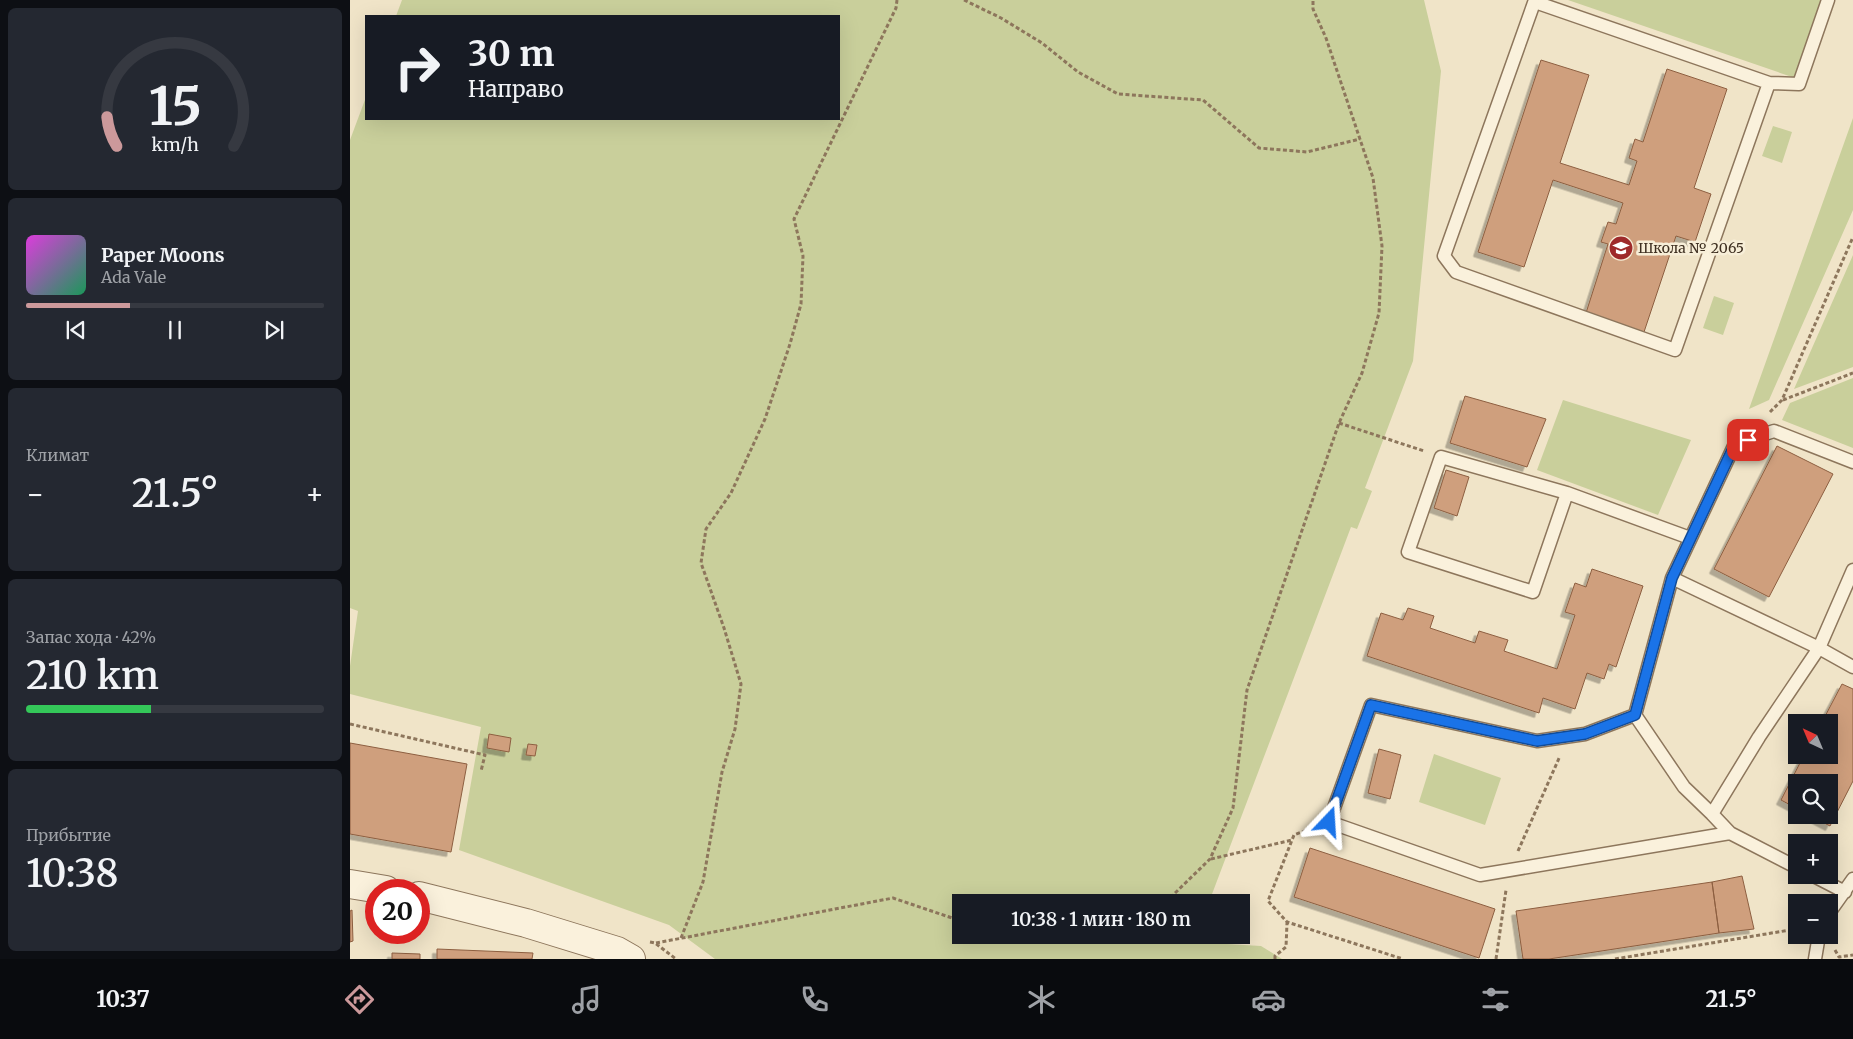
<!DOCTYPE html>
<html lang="ru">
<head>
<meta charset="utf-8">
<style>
  body { margin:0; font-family:Merriweather,serif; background:#242831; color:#f1f3f6; height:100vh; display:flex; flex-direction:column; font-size:19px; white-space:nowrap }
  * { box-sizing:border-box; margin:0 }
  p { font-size:16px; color:#9ea1a6 }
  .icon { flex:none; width:28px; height:28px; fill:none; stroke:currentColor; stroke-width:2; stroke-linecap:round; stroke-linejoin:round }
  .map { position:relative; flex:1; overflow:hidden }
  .details { display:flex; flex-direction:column; gap:8px; padding:8px; background:#0d0f14; width:350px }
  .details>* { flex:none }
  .hud { position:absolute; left:15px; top:15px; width:475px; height:105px; border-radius:0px; box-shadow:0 5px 20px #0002; background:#171b24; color:#f1f3f6; overflow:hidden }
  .needle { width:32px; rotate:316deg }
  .tools { position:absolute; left:1438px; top:714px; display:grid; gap:10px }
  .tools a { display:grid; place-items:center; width:50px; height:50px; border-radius:0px; background:#171b24; box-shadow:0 5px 20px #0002; font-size:25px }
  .speed { position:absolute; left:15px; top:879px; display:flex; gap:10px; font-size:25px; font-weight:700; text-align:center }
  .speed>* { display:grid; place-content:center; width:65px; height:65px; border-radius:50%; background:#171b24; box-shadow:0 5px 20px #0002; line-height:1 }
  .speed .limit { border:8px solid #d22; background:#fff; color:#111 }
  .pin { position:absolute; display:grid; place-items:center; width:42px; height:42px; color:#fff; margin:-21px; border-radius:10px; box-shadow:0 2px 8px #0006 }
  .me { position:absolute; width:55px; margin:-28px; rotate:20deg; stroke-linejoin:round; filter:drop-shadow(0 0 4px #0008) }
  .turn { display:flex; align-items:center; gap:18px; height:105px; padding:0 20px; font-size:22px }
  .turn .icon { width:65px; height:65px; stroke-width:2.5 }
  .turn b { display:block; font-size:35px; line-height:42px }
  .big { font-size:38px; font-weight:600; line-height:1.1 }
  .details .tile { flex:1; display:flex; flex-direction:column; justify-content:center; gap:8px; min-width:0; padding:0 18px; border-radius:8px; background:#242831 }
  .details .dial { align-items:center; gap:0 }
  .dial svg { height:130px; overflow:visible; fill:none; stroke:#363941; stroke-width:7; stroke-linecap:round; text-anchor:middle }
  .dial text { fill:#f1f3f6; stroke:none }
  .song { display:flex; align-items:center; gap:15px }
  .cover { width:60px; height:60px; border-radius:8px; background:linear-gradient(135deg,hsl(300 70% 55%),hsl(150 70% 35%)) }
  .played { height:5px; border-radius:2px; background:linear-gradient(90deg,#cc999b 35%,#363941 35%) }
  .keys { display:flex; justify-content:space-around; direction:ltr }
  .heat { display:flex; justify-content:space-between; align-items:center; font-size:28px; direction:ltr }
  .charge { height:8px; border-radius:4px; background:linear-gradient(90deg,#34c759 42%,#363941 0) }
  .trip { position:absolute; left:602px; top:894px; width:298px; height:50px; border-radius:0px; background:#171b24; box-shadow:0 5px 20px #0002; font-weight:600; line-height:50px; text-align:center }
  .tabs { display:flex; height:80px; justify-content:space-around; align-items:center; background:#090b0e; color:#9ea1a6 }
  .tabs .icon { width:35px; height:35px }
  .tabs .selected { color:#cc999b }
  .tabs b { font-size:22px; color:#f1f3f6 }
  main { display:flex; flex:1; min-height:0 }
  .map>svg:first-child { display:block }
  .green { fill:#c9cf9b }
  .building { fill:#cf9f7d; stroke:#8d5f41; filter:url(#shadow) }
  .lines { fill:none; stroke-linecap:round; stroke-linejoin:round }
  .service-casing { stroke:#8d765c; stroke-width:15 }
  .tertiary-casing { stroke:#8d765c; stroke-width:30 }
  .path { stroke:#8d765c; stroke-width:3; stroke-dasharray:4 2.5; stroke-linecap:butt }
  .service { stroke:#faf1dc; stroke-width:12 }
  .tertiary { stroke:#faf1dc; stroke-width:28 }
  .route-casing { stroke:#114b97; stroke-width:12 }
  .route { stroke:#1a73e8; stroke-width:9 }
  .labels { text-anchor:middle; stroke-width:5; stroke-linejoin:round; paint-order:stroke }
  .poi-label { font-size:14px; fill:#3d2e20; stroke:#f7eed8; text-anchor:start }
</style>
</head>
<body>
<main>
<section class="details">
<div class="tile dial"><svg viewBox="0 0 100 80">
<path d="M14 69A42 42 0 1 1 86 69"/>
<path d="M14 69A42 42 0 0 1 8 51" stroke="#cc999b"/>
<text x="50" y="56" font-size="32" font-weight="700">15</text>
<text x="50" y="72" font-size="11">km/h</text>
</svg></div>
<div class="tile">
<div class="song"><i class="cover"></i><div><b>Paper Moons</b><p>Ada Vale</p></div></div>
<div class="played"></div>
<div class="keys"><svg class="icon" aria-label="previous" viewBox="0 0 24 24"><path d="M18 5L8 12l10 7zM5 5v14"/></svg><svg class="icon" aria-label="pause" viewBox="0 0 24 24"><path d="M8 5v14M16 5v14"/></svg><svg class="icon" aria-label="next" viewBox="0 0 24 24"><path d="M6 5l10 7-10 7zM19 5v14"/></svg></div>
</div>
<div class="tile"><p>Климат</p>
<div class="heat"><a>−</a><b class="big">21.5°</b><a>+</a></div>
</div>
<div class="tile"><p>Запас хода · 42%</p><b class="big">210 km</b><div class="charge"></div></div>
<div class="tile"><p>Прибытие</p><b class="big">10:38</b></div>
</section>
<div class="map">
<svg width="1503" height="959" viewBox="0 0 1503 959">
  <defs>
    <filter id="shadow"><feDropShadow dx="-4.5" dy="4.5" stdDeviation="0" flood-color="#0004"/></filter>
  </defs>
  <rect width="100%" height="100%" fill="#f0e4c8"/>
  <!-- green -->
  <path class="green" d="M52 0H1074L1091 71 1063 361 1015 488 1022 491 1007 529 1001 527 859 902H611V935H870L877 944 911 946 932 959H365L319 925 109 850 131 727 0 694V666L8 611 0 608V140L16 97V119H489V16H46Z
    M1218 0H1473L1445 78Z
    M1503 118V210L1419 400 1399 409Z
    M1423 126 1442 132 1432 163 1412 156Z
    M1503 255V367L1444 389Z
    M1364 296 1384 303 1373 335 1353 328Z
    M1503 378V448L1432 420 1440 403Z
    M1213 400 1341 440 1308 515 1187 470Z
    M1084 754 1151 778 1135 825 1069 802Z"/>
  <!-- building -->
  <path class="building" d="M1191 60 1239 75 1210 163 1279 185 1287 161 1279 158 1285 139 1293 142 1317 69 1377 89 1344 188 1361 194 1345 242 1326 236 1294 332 1236 313 1258 244 1251 242 1258 222 1266 224 1273 203 1203 180 1174 267 1128 252Z
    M1115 396 1196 419 1177 467 1100 443Z
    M1427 446 1483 474 1419 597 1364 569Z
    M1096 470 1119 477 1107 516 1084 508Z
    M1242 569 1293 586 1266 667 1259 664 1254 679 1237 673 1225 709 1193 698 1189 713 1017 656 1031 613 1053 620 1058 608 1084 616 1080 628 1125 643 1129 631 1158 640 1154 651 1207 669 1225 615 1215 612 1225 583 1236 587Z
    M1492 684 1503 689V781L1480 826 1459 815H1479V782H1446V808L1431 800 1454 755H1479V722H1472Z
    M139 734 161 738 159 752 137 748Z
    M0 743 117 764 101 852 0 834Z
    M178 744 187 745 185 756 176 755Z
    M1029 749 1051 755 1040 799 1018 793Z
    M960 848 1145 909 1129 958 944 897Z
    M1392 876 1404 929 1369 933 1362 882Z
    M1362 882 1369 933 1199 959H1173L1166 911Z
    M2 910 3 941 0 942V911Z
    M87 949 183 953 182 959H87Z
    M42 953 70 954V959H42Z"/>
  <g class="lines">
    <defs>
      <path id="service" d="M1185 0 1094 256 1106 272 1325 350 1419 83 1449 84 1478 0
        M1185 2 1419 83
        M1217 493 1091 457 1058 552 1183 592 1217 493 1340 538
        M1503 570 1469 648 1503 667
        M1322 578 1285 715 1334 787 1362 814
        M1285 715 1235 734 1187 741 1021 705 979 822 1130 875 1380 833
        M1446 867 1380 833 1362 814 1409 737 1469 648 1322 578 1385 444 1424 431 1503 462
        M1462 875 1495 892
        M1479 913 1503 879
        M1465 959 1469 935"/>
      <path id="tertiary" d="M0 884 36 890
        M69 896 176 923 267 951 281 959"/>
    </defs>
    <!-- service casing -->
    <use href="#service" class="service-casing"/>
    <!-- tertiary casing -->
    <use href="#tertiary" class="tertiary-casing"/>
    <!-- path -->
    <path class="path" d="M614 0 651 18 692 43 728 72 768 94 853 100 909 148 957 152 1010 139
      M1433 400 1503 373
      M1420 412 1432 400 1503 237
      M989 423 1074 451
      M0 724 135 755 131 771
      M962 828 944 835 918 901 937 922 1053 959
      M1168 851 1210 756
      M861 859 942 840
      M808 902 822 896 860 859 883 808 897 690 989 423 1012 373 1029 313 1032 246 1023 178 976 38 963 9V0
      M331 938 353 882 372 772 385 729 391 684 374 628 351 563 356 529 381 493 415 419 440 344 451 304 453 256 444 219 546 8 547 0
      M300 942 305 943 326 959
      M306 943 543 898 611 921
      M1485 950 1489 957 1503 955
      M925 959V956L936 947 937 923
      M1146 959 1156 890
      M1265 959 1446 929"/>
    <!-- service -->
    <use href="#service" class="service"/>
    <!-- tertiary -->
    <use href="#tertiary" class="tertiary"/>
  </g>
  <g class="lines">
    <defs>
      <path id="route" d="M979 822 1021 705 1187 741 1235 734 1285 715 1322 578 1385 444 1398 440"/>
    </defs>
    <!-- route casing -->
    <use href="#route" class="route-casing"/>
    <!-- route -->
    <use href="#route" class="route"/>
  </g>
  <!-- icons -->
  <defs>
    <symbol id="school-disc" viewBox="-11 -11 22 22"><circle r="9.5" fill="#9e2a2b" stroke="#f7eed8"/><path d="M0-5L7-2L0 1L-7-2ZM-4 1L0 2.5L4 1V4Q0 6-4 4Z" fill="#fff"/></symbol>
  </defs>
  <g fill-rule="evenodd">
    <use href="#school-disc" x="1257" y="234" width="28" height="28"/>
  </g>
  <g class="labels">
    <!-- poi labels -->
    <g class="poi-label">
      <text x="1288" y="253">Школа № 2065</text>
    </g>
  </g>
</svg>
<div class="tools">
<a><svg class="needle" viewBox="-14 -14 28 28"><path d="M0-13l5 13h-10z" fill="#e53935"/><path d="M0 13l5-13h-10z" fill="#9ea1a6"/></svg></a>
<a><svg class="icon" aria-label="search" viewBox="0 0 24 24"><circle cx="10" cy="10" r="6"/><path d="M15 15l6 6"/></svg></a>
<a>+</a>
<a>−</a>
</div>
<div class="speed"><div class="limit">20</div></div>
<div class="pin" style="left:1398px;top:440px;background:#d93025"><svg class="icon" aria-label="arrive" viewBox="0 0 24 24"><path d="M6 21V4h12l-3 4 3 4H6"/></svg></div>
<svg class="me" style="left:979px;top:822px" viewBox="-20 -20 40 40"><path d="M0-17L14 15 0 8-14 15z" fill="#1a73e8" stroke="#fff" stroke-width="4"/></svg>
<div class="trip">10:38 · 1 мин · 180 m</div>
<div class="hud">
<div class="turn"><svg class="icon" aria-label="right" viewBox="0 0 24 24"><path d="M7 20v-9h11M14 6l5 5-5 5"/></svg><div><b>30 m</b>Направо</div></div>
</div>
</div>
</main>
<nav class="tabs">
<b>10:37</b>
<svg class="icon selected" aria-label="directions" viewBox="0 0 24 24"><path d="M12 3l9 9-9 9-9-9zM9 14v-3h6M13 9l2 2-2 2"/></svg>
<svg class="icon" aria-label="music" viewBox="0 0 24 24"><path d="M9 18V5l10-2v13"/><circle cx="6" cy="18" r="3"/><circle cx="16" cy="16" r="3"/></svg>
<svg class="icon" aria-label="phone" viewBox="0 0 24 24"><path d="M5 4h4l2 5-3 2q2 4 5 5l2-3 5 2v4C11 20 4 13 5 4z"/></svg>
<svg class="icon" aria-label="climate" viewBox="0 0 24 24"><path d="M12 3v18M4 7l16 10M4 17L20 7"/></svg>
<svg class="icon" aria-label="car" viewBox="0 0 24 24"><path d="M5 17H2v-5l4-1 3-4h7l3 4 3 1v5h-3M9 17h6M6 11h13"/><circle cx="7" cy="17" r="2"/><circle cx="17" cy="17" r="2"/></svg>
<svg class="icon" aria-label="filters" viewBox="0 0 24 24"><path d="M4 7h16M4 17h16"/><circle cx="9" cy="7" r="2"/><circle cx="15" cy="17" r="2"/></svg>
<b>21.5°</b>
</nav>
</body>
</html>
